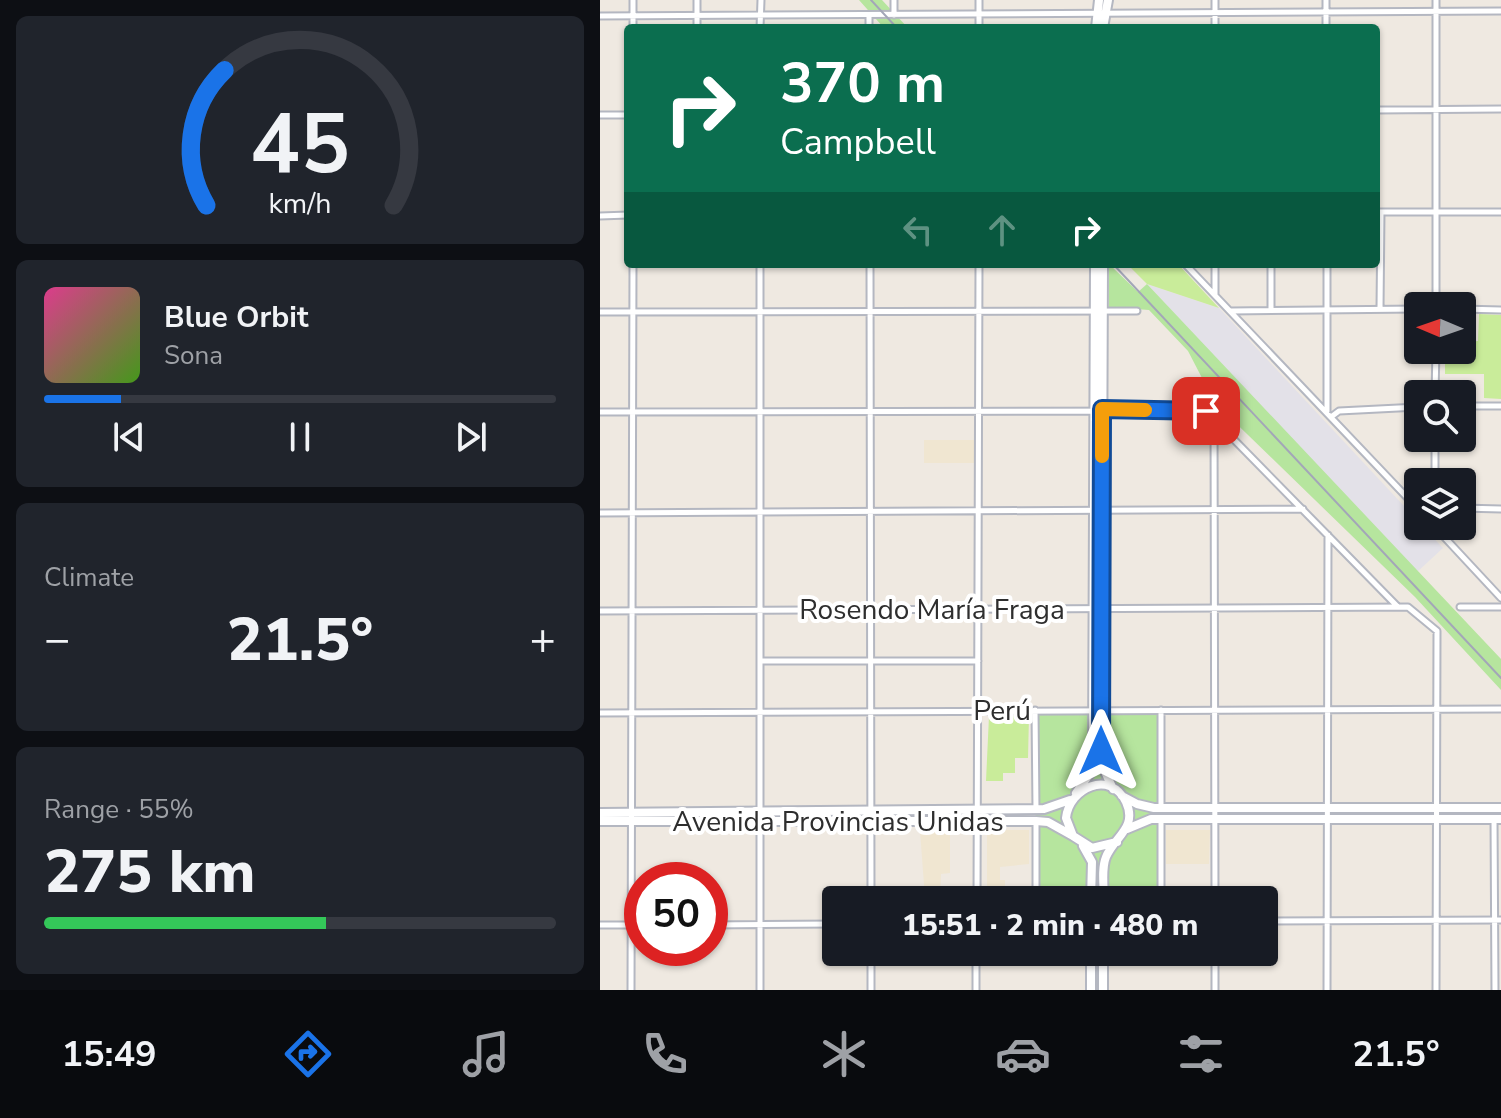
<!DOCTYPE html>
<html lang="en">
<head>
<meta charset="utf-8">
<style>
  body { margin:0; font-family:"Nunito Sans",sans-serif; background:#20242c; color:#f1f3f6; height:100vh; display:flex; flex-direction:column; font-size:30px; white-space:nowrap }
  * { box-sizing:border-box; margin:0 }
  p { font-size:26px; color:#9ea1a6 }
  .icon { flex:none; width:44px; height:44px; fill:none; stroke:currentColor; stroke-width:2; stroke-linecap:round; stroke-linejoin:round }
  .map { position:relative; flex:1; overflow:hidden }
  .panel { display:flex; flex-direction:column; gap:16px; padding:16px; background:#0d0f14; width:600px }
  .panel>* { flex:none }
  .top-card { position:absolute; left:24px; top:24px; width:756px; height:244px; border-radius:8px; box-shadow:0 2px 6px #0004; background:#0b6e4f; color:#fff; overflow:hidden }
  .needle { width:52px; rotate:272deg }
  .fabs { position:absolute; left:804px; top:292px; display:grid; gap:16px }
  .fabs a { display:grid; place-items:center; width:72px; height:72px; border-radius:8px; background:#171b24; box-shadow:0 2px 6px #0004; font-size:40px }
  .speed { position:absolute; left:24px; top:862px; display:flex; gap:16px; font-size:40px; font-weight:700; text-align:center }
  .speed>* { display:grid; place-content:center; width:104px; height:104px; border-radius:50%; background:#171b24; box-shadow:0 2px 6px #0004; line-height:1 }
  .speed .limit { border:12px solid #d22; background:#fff; color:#111 }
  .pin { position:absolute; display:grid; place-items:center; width:68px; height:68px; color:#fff; margin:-34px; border-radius:16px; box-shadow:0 4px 12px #0006 }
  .me { position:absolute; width:88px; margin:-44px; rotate:0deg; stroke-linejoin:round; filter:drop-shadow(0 0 6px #0008) }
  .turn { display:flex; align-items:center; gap:28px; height:168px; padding:0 24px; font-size:36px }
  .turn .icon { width:104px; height:104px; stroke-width:2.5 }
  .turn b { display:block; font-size:56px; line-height:68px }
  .lanes { display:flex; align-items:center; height:76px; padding:0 24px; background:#0003; justify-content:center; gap:40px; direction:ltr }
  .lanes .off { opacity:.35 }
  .big { font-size:60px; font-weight:800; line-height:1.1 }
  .panel .widget { flex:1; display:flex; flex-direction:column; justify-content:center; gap:12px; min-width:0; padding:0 28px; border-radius:12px; background:#20242c }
  .panel .dial { align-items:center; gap:0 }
  .dial svg { height:208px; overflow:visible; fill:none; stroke:#363941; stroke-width:7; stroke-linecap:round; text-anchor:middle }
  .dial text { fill:#f1f3f6; stroke:none }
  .song { display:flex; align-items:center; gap:24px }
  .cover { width:96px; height:96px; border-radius:12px; background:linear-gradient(135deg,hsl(330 70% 55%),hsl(100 70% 35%)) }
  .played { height:8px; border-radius:4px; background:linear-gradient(90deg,#1a73e8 15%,#363941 15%) }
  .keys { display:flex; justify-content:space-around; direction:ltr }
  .heat { display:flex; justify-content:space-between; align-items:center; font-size:44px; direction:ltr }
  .charge { height:12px; border-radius:6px; background:linear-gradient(90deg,#34c759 55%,#363941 0) }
  .trip { position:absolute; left:222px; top:886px; width:456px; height:80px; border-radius:8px; background:#171b24; box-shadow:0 2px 6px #0004; font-weight:800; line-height:80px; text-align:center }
  .tabs { display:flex; height:128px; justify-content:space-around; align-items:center; background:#090b0e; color:#9ea1a6 }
  .tabs .icon { width:56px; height:56px }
  .tabs .current { color:#1a73e8 }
  .tabs b { font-size:36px; color:#f1f3f6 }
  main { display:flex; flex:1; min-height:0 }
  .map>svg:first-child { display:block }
  .industrial { fill:#e3e1e8 }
  .education { fill:#f0e6d1 }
  .green { fill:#b6e59e }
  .pitch { fill:#c9ec9a }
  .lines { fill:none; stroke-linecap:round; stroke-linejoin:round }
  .minor-casing { stroke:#b4b7c1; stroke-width:9 }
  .secondary-casing { stroke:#b4b7c1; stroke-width:12 }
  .minor { stroke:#fff; stroke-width:5 }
  .secondary { stroke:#fff; stroke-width:8 }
  .rail { stroke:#a3a6b8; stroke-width:2 }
  .route-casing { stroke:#114b97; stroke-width:20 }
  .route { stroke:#1a73e8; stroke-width:14 }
  .slow { stroke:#f59e0b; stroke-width:14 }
  .labels { text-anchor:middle; stroke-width:8; stroke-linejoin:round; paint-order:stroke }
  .street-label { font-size:28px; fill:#2e2e2e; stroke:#fff }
</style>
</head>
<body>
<main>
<section class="panel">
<div class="widget dial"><svg viewBox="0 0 100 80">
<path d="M14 69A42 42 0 1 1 86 69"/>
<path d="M14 69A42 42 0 0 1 21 17" stroke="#1a73e8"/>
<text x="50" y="56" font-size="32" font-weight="700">45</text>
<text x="50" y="72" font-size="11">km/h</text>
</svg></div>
<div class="widget">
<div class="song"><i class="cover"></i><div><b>Blue Orbit</b><p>Sona</p></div></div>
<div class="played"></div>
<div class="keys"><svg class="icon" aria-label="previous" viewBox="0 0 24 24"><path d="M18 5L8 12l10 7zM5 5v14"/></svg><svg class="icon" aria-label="pause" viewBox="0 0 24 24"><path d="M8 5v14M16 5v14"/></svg><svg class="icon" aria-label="next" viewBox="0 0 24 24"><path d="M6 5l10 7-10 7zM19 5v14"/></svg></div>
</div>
<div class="widget"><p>Climate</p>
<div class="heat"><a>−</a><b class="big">21.5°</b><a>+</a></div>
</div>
<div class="widget"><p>Range · 55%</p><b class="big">275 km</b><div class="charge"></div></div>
</section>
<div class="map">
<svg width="901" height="990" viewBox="0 0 901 990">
  <rect width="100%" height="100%" fill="#efe9e1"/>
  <!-- industrial -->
  <path class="industrial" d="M547 284 619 308 818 521V526H822L843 548 816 573Z"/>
  <!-- education -->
  <path class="education" d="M324 440H375L374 463H324Z
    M391 830H429V864L400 867V880H405V886H387V834Z
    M566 830H610L609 864H566Z
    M320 831H350V873L341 874 340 898H325Z"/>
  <!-- green -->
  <path class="green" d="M259 0H282L308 28H284Z
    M509 264 538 292 547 284 901 659V690L815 597 615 403 588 351 549 310 509 307Z
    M435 710H561L560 893 504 894V900H436Z"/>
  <!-- pitch -->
  <path class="pitch" d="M527 264H578L619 308 547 284Z
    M879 314 901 315V399L884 398V374H845V350H862V342L878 341Z
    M389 716H429L428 758H415V773H403V781H386Z"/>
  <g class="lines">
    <defs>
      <path id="minor" d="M294 0V15
        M615 0V28
        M726 0V28
        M0 16 901 11
        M269 16V28
        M33 28V0
        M97 28V0
        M160 28 161 0
        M379 28V0
        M776 110 901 109
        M0 115H28
        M776 212H901
        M0 216 28 215
        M270 264 271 900
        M585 264 818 509
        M615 264V294
        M671 264V310
        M727 264V411
        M836 306V0
        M780 309 781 212
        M862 309 901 310
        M631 311 818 309
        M0 312 537 311
        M835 394 836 350
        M862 406H901
        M0 412 606 411 797 606
        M614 417 615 900
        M731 417 739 411 818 407
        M835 482V438
        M862 508 901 509
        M0 513 703 509
        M834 526 901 598
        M860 607H901
        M0 611 808 607 837 631 836 990
        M160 661H378
        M435 710 436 809
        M0 713 901 709
        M561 807V710
        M894 819 895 990
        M436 821V900
        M377 900 379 264
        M561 900V819
        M664 921 901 920
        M0 925H42
        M110 925 236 924
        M615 952V990
        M31 990 33 264
        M160 990V264
        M271 990V952
        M376 990V952
        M727 990 728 535"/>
      <path id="secondary" d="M496 28 499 0
        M503 28 508 0
        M503 264 501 751 502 765 513 789
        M476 793 491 772 493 756 495 264
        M522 796 537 804 554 808H901
        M0 813 444 809 470 800
        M0 821H436L448 822 473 836
        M527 829 551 819H901
        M483 846 492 862 491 900
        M504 900C504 887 501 869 506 857 514 837 538 828 526 802 510 769 469 788 466 818L473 836 492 848 517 842
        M491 990V952
        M503 990V952"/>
    </defs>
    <!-- minor casing -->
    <use href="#minor" class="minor-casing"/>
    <!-- secondary casing -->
    <use href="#secondary" class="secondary-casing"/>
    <!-- minor -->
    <use href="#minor" class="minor"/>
    <!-- secondary -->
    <use href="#secondary" class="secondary"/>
    <!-- rail -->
    <path class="rail" d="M271 0 297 28
      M513 264 901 678"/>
  </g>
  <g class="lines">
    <defs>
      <path id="route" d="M501 751 502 409 606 411"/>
    </defs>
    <!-- route casing -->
    <use href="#route" class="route-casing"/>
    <!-- route -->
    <use href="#route" class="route"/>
    <!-- slow -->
    <path class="slow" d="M502 456V409L545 410"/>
  </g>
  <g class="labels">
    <!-- street labels -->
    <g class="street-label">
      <text x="332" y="619">Rosendo María Fraga</text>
      <text x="402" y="720">Perú</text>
      <text x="238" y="831">Avenida Provincias Unidas</text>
    </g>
  </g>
</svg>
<div class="fabs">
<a><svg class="needle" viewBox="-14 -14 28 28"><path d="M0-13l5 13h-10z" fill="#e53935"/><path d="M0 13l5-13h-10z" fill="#9ea1a6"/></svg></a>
<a><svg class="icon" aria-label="search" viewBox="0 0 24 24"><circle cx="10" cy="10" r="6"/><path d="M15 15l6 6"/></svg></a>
<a><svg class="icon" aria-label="layers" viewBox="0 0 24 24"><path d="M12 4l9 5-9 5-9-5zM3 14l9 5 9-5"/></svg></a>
</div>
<div class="speed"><div class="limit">50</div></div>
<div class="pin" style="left:606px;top:411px;background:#d93025"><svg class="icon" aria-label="arrive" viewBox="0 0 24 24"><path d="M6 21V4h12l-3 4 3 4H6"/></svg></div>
<svg class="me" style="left:501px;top:751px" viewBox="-20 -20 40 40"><path d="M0-17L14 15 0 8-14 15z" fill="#1a73e8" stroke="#fff" stroke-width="4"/></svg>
<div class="trip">15:51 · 2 min · 480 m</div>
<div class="top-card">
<div class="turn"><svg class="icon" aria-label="right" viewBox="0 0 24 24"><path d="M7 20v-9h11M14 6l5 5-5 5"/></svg><div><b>370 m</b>Campbell</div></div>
<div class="lanes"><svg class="icon off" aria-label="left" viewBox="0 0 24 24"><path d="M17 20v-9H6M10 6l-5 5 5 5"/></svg><svg class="icon off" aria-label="ahead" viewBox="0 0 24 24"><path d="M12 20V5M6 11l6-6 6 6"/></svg><svg class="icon" aria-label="right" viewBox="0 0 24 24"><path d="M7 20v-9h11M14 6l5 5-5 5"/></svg></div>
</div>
</div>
</main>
<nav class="tabs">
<b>15:49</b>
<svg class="icon current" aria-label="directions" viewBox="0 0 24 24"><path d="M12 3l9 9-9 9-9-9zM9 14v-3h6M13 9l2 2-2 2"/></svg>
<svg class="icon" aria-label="music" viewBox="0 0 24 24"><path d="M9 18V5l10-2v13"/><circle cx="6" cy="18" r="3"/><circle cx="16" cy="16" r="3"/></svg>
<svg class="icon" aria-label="phone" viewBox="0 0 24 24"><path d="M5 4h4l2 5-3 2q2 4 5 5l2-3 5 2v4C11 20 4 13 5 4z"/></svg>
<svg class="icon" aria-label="climate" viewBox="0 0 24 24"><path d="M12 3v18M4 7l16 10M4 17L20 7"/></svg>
<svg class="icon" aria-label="car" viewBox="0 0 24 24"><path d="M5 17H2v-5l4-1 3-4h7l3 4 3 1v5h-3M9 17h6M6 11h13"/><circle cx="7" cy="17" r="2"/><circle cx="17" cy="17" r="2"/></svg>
<svg class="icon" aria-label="filters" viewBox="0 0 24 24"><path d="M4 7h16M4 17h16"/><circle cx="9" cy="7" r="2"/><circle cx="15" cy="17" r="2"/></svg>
<b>21.5°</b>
</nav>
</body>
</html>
